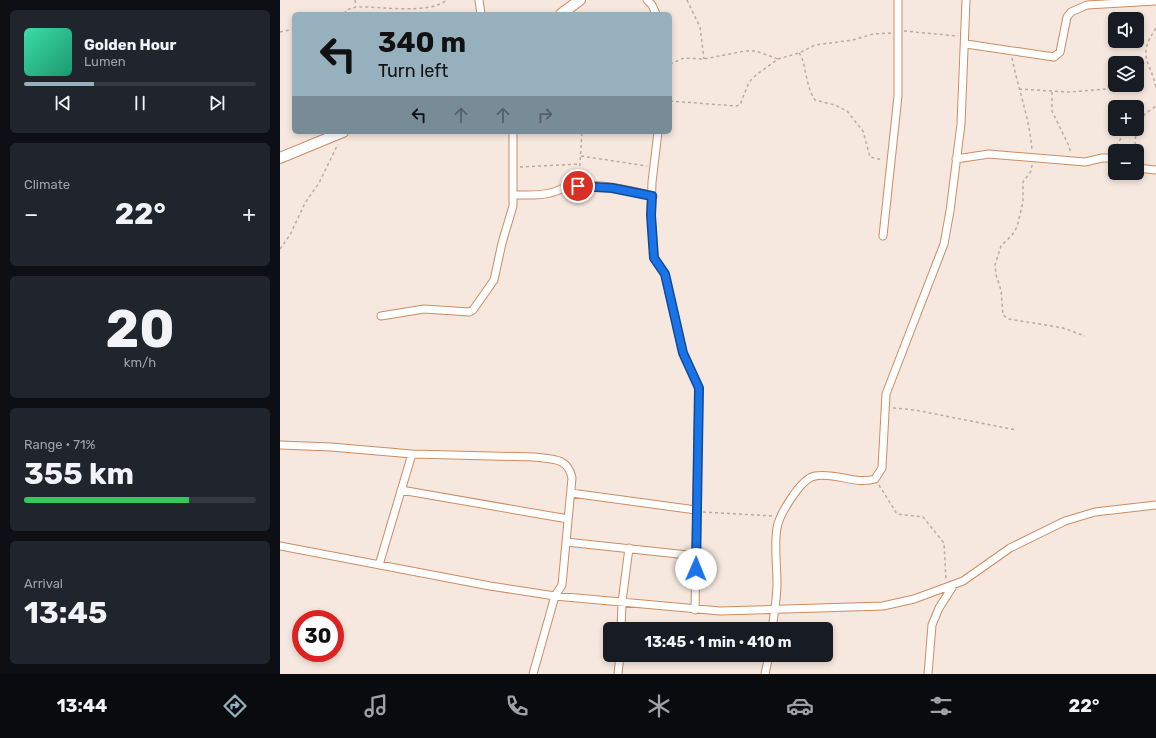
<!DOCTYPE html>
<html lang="en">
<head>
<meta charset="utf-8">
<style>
  body { margin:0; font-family:Rubik,sans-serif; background:#20242c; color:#f1f3f6; height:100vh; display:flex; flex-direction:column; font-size:15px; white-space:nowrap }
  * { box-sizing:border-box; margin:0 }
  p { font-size:13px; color:#9ea1a6 }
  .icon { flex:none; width:22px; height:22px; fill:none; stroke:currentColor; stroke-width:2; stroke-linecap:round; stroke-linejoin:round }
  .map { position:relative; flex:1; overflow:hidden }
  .drawer { display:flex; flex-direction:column; gap:10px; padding:10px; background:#0d0f14; width:280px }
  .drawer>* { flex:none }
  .guide { position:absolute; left:12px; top:12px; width:380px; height:122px; border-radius:6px; box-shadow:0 2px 6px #0003; background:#96b0be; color:#111; overflow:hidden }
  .controls { position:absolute; left:828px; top:12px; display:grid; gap:8px }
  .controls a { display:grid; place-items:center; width:36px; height:36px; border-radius:6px; background:#171b24; box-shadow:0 2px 6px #0003; font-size:20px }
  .speed { position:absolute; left:12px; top:610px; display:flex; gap:8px; font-size:20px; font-weight:700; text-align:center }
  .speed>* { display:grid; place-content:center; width:52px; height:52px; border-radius:50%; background:#171b24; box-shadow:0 2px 6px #0003; line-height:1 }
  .speed .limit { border:6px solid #d22; background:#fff; color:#111 }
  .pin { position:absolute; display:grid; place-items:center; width:34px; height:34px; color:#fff; margin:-17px; border:2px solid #fff; border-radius:50%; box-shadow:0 1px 4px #0007 }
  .me { position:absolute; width:44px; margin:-22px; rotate:1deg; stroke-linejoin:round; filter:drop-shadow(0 0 3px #0008) }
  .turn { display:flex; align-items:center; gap:14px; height:84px; padding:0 20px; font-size:18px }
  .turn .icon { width:52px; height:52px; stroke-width:2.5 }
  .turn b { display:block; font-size:28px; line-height:34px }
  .lanes { display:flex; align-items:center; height:38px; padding:0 20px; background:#0003; justify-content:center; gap:20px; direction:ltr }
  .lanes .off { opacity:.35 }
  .big { font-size:30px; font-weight:700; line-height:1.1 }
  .drawer .tile { flex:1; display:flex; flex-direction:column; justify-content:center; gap:6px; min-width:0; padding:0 14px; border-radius:6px; background:#20242c }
  .drawer .dial { align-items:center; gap:0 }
  .dial b { font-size:52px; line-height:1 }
  .song { display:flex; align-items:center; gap:12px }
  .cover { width:48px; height:48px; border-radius:6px; background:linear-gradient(135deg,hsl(160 70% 55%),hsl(160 70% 35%)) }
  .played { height:4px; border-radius:2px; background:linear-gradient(90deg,#96b0be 30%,#363941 30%) }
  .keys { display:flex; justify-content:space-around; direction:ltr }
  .heat { display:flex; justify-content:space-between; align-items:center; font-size:22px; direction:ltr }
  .charge { height:6px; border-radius:3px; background:linear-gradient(90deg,#34c759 71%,#363941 0) }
  .trip { position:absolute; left:323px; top:622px; width:230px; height:40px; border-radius:6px; background:#171b24; box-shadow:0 2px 6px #0003; font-weight:700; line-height:40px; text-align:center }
  .tabs { display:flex; height:64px; justify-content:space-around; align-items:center; background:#090b0e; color:#9ea1a6 }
  .tabs .icon { width:28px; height:28px }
  .tabs .selected { color:#96b0be }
  .tabs b { font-size:18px; color:#f1f3f6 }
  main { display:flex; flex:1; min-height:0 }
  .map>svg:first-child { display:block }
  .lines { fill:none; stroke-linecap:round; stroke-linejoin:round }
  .street-casing { stroke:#cd8c62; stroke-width:9 }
  .secondary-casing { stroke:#cd8c62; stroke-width:12 }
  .path { stroke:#bdaa9f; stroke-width:1.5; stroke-dasharray:3 3; stroke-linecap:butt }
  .street { stroke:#fff; stroke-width:7 }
  .secondary { stroke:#fff; stroke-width:10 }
  .route-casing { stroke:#114b97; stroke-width:10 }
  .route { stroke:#1a73e8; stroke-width:7 }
</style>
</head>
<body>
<main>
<section class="drawer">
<div class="tile">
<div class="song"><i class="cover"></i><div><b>Golden Hour</b><p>Lumen</p></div></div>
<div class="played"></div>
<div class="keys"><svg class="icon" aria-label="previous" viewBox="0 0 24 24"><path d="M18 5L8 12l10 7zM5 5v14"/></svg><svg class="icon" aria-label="pause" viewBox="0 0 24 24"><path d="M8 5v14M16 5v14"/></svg><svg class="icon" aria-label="next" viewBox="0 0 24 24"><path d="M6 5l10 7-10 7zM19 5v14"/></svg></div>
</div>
<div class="tile"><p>Climate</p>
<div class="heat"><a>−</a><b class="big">22°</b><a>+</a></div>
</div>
<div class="tile dial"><b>20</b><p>km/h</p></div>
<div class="tile"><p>Range · 71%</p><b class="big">355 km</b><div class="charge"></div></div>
<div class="tile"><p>Arrival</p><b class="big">13:45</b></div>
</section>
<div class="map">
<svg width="876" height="674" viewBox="0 0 876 674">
  <rect width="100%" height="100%" fill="#f6e8df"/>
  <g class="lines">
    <defs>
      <path id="street" d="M199 0 201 14
        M367 0 372 5 376 14
        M686 44 774 57 780 52 787 17 791 12 807 5 876 1
        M378 132 372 182 371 215 374 258 385 274 403 353 419 388 415 610
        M676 159 709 154 805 162 822 158H835
        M857 168 876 170
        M234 195C246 195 259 196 270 193 277 192 281 188 288 187 315 182 346 189 373 196
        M603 236 618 96V0
        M101 316 144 309 189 312 193 310 214 280 222 243 233 206V132
        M0 445 51 447 132 454 254 457C271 459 288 457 292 478L282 585 275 596 253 674
        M121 490 288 519
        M291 493 416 510
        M286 542 417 556
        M0 546 210 586 275 596 440 611 603 606 634 599 683 581 730 548 785 521 815 512 876 505
        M99 565 132 454
        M341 629 342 602 349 548
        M492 629C494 614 497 599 497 583 497 566 494 546 497 528 499 515 521 478 535 476 556 472 575 485 595 479L602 468 606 394 664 244 670 211 681 124 686 0
        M338 674 340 655
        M485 674 489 655
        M648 674 652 625 659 608 673 586"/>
      <path id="secondary" d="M281 14 300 0
        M0 158 63 132"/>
    </defs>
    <!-- street casing -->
    <use href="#street" class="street-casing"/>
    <!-- secondary casing -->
    <use href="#secondary" class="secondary-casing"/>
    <!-- path -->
    <path class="path" d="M75 0 76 6
      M407 0 420 27 424 59
      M65 14 66 10 76 7C100 6 148 15 167 0
      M876 28C857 57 869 58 876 87
      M624 31 678 36
      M0 32 14 29
      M519 53C526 61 525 86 535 100L555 105 567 111 583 131 590 157 603 160
      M732 58C738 89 750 119 752 151
      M390 64 404 58 424 59 465 51H476L498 59
      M857 68 867 61
      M739 89 788 92 827 89 831 83 835 81
      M772 92V111L788 144 791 153
      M390 101 456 106 460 105 469 82 476 75 498 59 519 53 535 45 573 40 593 34 611 33
      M857 126 865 114 876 106
      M833 151 843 135 852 129
      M855 151 856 129
      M301 156 367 166
      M752 165 751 171 743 182V202L737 227 732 235 721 246 715 265 716 275 721 290 723 315 729 319 783 328 805 336
      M240 167 300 164
      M299 178 302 132
      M0 249 10 235 25 203 39 183 58 144
      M613 408 635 410 736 430
      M599 485 617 514 643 517 664 543 666 580
      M423 512 493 516"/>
    <!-- street -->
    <use href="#street" class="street"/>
    <!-- secondary -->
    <use href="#secondary" class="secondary"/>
  </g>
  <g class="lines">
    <defs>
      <path id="route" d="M298 186 332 188 372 196 371 215 374 258 385 274 403 353 419 388 416 569"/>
    </defs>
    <!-- route casing -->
    <use href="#route" class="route-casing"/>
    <!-- route -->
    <use href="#route" class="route"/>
  </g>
</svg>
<div class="controls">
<a><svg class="icon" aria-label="sound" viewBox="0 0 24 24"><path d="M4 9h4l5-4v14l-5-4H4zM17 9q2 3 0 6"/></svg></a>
<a><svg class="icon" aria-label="layers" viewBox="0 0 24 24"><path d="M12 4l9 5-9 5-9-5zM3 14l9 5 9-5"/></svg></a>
<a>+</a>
<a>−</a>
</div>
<div class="speed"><div class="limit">30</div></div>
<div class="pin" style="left:298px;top:186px;background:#d93025"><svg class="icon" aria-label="arrive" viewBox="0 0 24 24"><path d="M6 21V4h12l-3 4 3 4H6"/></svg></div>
<svg class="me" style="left:416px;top:569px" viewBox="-20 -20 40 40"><circle r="19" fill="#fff"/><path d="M0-13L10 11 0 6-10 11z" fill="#1a73e8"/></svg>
<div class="trip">13:45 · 1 min · 410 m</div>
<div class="guide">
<div class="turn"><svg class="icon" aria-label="left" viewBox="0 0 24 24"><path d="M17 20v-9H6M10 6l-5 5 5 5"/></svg><div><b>340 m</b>Turn left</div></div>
<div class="lanes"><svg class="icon" aria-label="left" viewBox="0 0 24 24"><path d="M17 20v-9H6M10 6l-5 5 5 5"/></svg><svg class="icon off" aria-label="ahead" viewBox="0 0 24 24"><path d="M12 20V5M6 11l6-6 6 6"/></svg><svg class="icon off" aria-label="ahead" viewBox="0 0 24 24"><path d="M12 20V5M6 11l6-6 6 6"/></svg><svg class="icon off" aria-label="right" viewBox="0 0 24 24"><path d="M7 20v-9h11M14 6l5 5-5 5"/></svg></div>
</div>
</div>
</main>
<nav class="tabs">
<b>13:44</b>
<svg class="icon selected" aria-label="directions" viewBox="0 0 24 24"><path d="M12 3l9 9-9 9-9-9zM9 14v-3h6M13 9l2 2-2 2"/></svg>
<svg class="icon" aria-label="music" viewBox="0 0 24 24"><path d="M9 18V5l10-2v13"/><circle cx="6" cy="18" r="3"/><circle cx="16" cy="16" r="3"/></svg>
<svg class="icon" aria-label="phone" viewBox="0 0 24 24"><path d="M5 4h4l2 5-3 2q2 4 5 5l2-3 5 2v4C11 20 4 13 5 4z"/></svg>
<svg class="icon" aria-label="climate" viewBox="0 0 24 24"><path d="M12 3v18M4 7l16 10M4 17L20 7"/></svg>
<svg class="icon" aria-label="car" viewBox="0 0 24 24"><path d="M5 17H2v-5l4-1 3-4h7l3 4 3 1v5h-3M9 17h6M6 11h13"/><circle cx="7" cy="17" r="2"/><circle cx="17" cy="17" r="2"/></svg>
<svg class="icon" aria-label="filters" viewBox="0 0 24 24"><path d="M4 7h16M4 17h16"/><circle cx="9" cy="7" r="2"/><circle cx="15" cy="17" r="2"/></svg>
<b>22°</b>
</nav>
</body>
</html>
